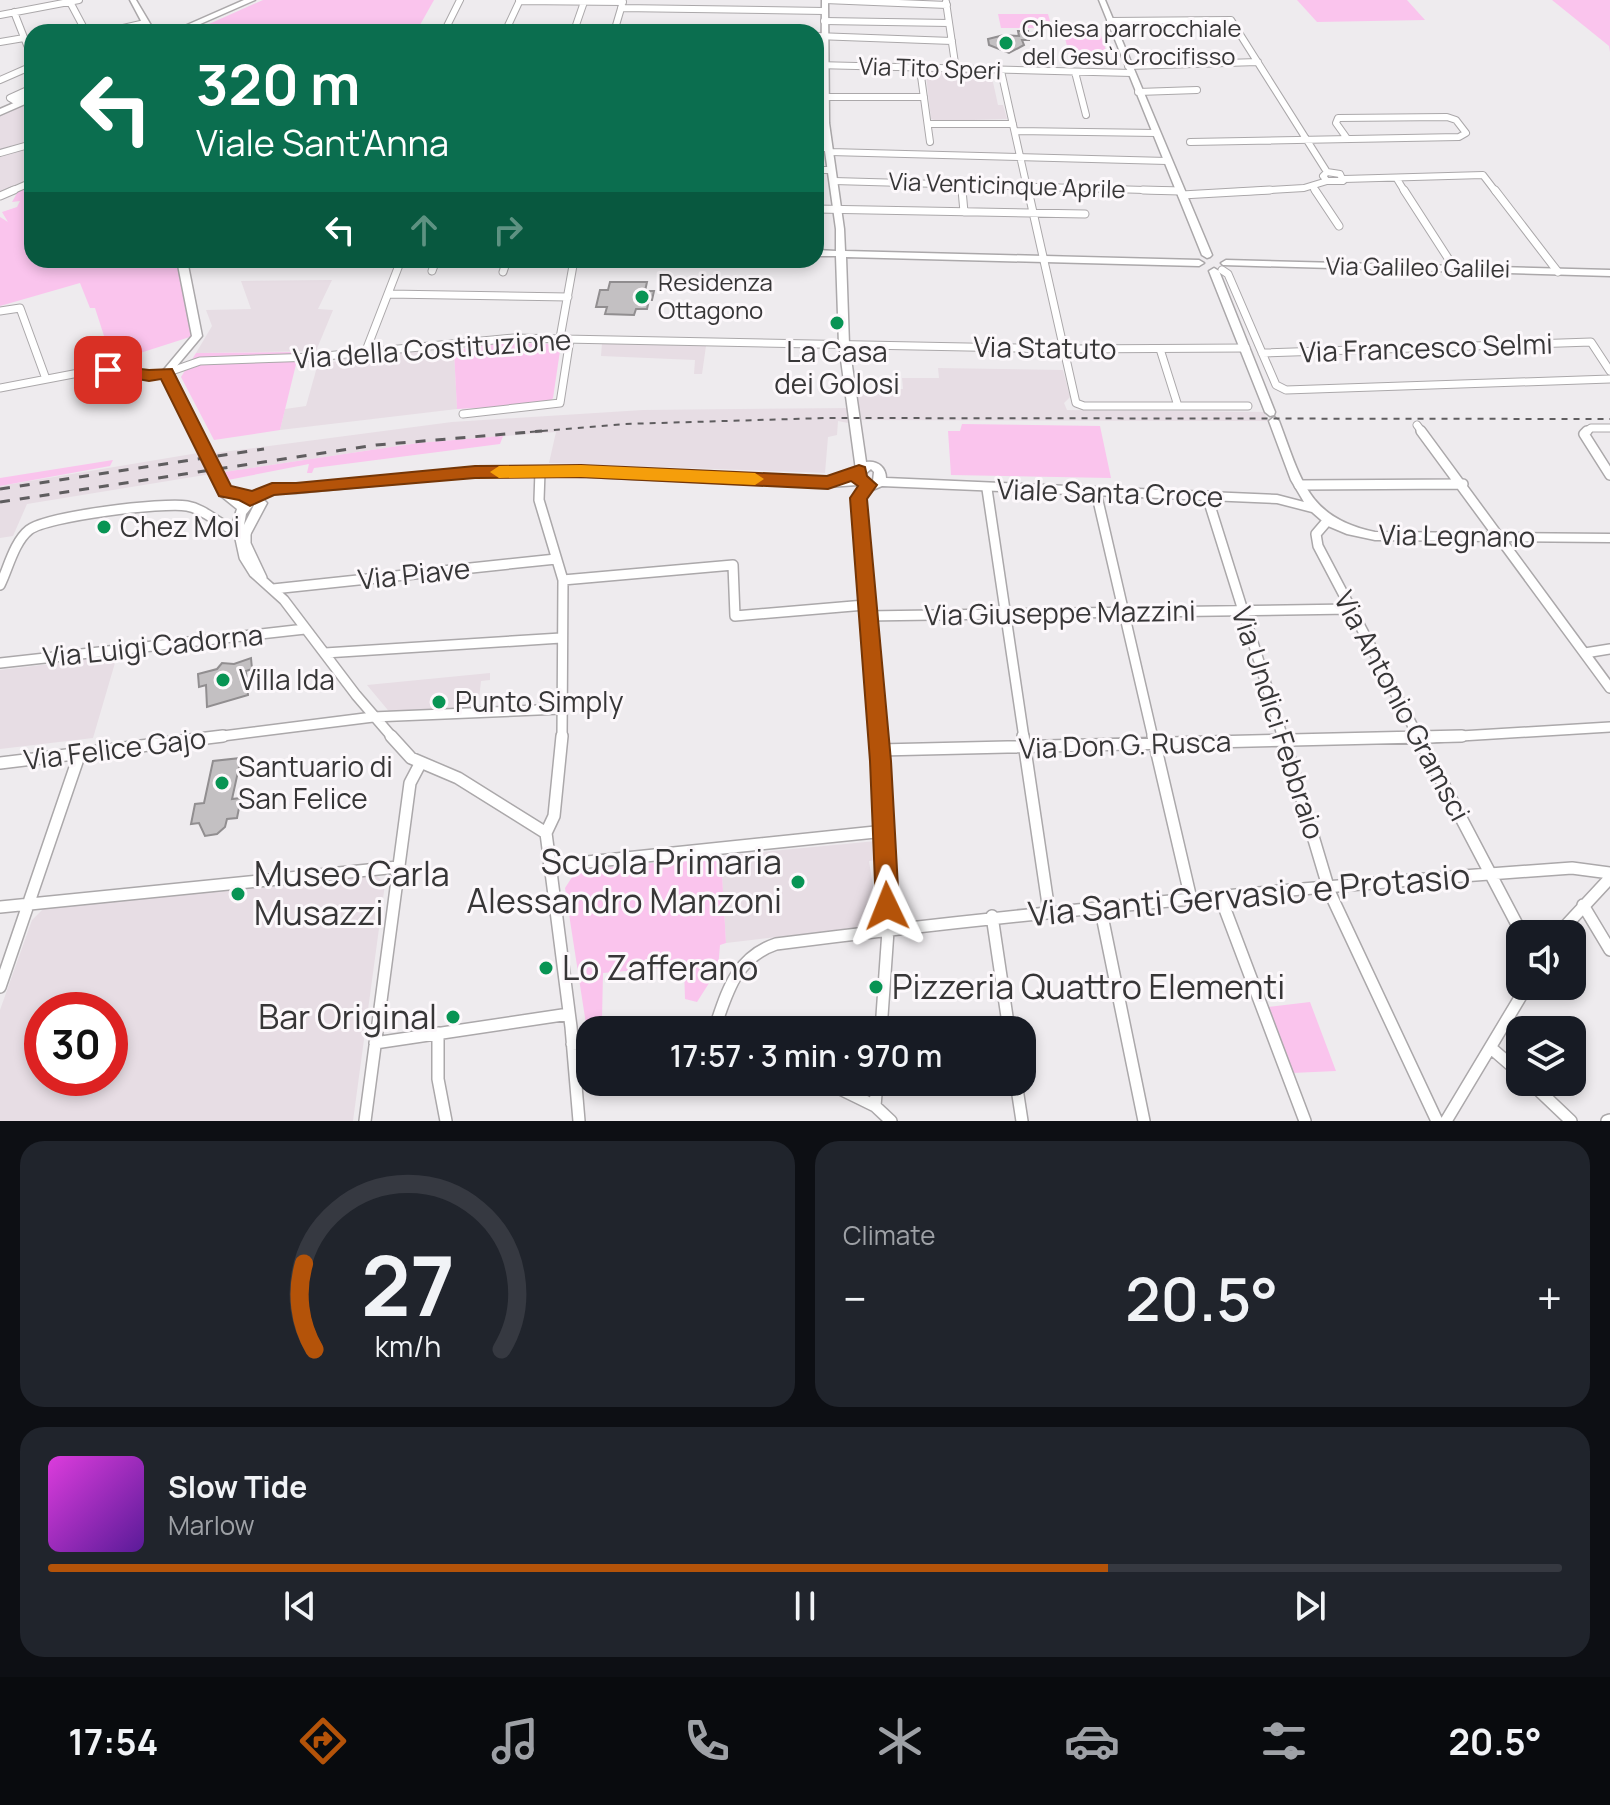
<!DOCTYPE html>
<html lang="en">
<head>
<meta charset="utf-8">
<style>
  body { margin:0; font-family:Manrope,sans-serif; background:#20242c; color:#f1f3f6; height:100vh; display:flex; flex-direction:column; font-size:30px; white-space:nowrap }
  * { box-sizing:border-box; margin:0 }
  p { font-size:26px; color:#9ea1a6 }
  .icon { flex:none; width:44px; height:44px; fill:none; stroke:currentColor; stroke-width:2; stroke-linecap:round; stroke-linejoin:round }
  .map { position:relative; height:1121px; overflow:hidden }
  .side { display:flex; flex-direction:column; gap:20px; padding:20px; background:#0d0f14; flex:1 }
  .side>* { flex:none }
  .hud { position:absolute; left:24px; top:24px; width:800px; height:244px; border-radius:24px; box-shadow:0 4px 12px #0003; background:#0b6e4f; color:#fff; overflow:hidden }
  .controls { position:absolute; left:1506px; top:920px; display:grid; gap:16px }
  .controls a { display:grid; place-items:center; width:80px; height:80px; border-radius:16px; background:#171b24; box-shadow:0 4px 12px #0003; font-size:40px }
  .speed { position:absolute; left:24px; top:992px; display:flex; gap:16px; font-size:40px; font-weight:700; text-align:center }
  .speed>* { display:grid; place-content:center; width:104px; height:104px; border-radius:50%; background:#171b24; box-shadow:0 4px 12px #0003; line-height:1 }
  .speed .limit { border:12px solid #d22; background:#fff; color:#111 }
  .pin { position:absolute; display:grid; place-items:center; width:68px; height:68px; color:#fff; margin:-34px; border-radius:16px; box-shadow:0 4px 12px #0006 }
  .me { position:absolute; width:88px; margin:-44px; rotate:358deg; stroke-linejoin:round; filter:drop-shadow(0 0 6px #0008) }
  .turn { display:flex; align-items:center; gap:28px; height:168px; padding:0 40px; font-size:36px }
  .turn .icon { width:104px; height:104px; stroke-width:2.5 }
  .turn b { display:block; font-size:56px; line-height:68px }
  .lanes { display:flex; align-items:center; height:76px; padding:0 40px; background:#0003; justify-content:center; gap:40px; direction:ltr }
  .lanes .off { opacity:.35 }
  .big { font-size:60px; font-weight:600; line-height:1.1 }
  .side .widget { flex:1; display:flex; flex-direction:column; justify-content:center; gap:12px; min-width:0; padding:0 28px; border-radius:24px; background:#20242c }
  .side .dial { align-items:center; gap:0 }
  .dial svg { height:208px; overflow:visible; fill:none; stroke:#363941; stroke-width:7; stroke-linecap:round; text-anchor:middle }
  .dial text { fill:#f1f3f6; stroke:none }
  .song { display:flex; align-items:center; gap:24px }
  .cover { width:96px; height:96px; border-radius:12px; background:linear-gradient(135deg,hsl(300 70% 55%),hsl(270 70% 35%)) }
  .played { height:8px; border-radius:4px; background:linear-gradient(90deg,#b45309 70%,#363941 70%) }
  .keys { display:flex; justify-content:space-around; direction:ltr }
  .heat { display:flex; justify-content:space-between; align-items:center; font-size:44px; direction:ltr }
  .side .tiles { flex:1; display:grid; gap:20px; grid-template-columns:1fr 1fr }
  .widget:last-child { grid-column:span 2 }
  .trip { position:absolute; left:576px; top:1016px; width:460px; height:80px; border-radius:24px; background:#171b24; box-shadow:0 4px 12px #0003; font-weight:600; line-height:80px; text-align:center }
  .dock { display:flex; height:128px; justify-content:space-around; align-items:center; background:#090b0e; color:#9ea1a6 }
  .dock .icon { width:56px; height:56px }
  .dock .active { color:#b45309 }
  .dock b { font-size:36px; color:#f1f3f6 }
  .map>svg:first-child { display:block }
  .built { fill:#e7dde4; fill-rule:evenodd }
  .green { fill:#fac4ed }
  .building { fill:#c3c0c2; stroke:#918e90; stroke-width:2 }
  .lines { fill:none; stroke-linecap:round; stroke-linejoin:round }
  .minor-far3-casing { stroke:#aba8aa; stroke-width:8 }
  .minor-far2-casing { stroke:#aba8aa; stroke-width:9 }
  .minor-far1-casing { stroke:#aba8aa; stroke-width:12 }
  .minor-casing { stroke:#aba8aa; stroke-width:14 }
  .tertiary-casing { stroke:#aba8aa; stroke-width:3 }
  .secondary-casing { stroke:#aba8aa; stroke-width:3 }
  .minor-far3 { stroke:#fff; stroke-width:6 }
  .minor-far2 { stroke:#fff; stroke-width:7 }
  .minor-far1 { stroke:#fff; stroke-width:9 }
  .minor { stroke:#fff; stroke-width:11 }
  .tertiary { fill:#fff; fill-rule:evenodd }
  .secondary { fill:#fff; fill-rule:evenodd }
  .rail-far1 { stroke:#5f5d5f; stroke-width:2; stroke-dasharray:6 6; stroke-linecap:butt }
  .rail { stroke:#5f5d5f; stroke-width:3; stroke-dasharray:10 10; stroke-linecap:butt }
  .route { fill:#b45309; stroke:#753606; stroke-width:2 }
  .slow { fill:#f59e0b }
  .poi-dot { fill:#089454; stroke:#fcf8fb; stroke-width:3 }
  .labels { text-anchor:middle; stroke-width:6; stroke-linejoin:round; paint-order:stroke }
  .far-poi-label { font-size:24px; fill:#373637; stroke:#fcf8fb; text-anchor:start }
  .far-street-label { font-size:24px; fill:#373637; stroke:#fcf8fb }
  .street-label { font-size:28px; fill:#373637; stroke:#fcf8fb }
  .poi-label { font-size:28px; fill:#373637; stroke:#fcf8fb; text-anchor:start }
  .near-poi-label { font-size:34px; fill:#373637; stroke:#fcf8fb; text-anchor:start }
  .near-street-label { font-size:34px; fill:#373637; stroke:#fcf8fb }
</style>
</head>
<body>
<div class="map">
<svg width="1610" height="1121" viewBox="0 0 1610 1121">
  <rect width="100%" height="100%" fill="#eeebee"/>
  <!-- built -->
  <path class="built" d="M930 72 991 73 998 105H1003L1007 119 938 121 931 119 926 75Z
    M32 99V182L0 196V113Z
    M332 280 318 309 333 310 316 351 196 353 212 326 206 310 251 309 241 281Z
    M602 343 706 346 702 374H694L695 360 601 356Z
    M418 350V356L454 351 457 409 280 430 285 409 306 406 317 367 346 358Z
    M938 368 1063 370 1070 397 1064 403 1067 410 1264 412 1268 421 861 420 860 423H848L838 421 837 435 828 437 825 473 549 463 556 432 418 443 224 472 215 453 452 422 643 410 853 408 851 389H903L902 378H939Z
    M198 453 202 455 211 474 27 504 13 536 0 538V486Z
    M117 656 93 738 0 749V670Z
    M490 673V680L481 681 478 709 392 715 367 685Z
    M876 841 877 860 869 861 879 925 726 943 721 856Z
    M376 875 385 884 353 1121H0V1010L32 920 43 909ZM42 1010H110V1078H42Z"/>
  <!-- green -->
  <path class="green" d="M263 0H434L416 32H210L200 28Z
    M1297 0H1407L1425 20 1317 22Z
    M1552 0H1610V52L1609 46Z
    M998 14H1048L1052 28H1001Z
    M1061 23 1097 24 1110 62 1071 61Z
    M32 183V260H178L193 336 109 363 106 342 95 308H90L80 283 0 306V217L8 222 2 212 17 207 20 201 12 202 20 188Z
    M514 343 561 344 553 398 548 404 457 409 454 351 475 346Z
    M299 352 280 430 214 440 181 377 196 353Z
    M962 424 1100 426 1111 478 951 475 948 431H960Z
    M503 436 500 444 314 468 312 473H307L309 464 228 480 224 472 418 443Z
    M113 460 110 466 0 486V478Z
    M721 856 726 943 720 945 718 969 697 1002 685 999 684 966 603 973 602 1019 586 1024 565 888 576 871Z
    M1310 1002 1336 1071 1292 1073 1268 1007Z"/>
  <!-- building -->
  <path class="building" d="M1018 31H1028L1029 40H1022L1024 45 1009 53 989 45 988 39 1004 35 1019 36Z
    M610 282H647L645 291H654L652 300H649L647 309H636L634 315 605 314 607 307H596L600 290H608Z
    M251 658 252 669 246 671 248 695 207 707 206 685 199 687 198 674 217 669 222 663 234 664Z
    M241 758 232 799 241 798 237 818 227 819 225 827 217 834 205 836 199 823 191 824 195 804 204 803 213 761Z"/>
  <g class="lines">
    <defs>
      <path id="minor-far3" d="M825 0 947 5
        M519 1 623 2
        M70 2 86 32
        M946 2 956 70
        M621 8 824 11
        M14 12 27 45 32 49
        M0 15 79 0
        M824 21 949 23
        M1110 21 1231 20 1327 172
        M575 28 584 2
        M106 32 145 23
        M444 32 460 0
        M505 32 520 0
        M614 32 622 5
        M816 36 952 41
        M0 42 24 38
        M816 65 1132 73
        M1128 66 1258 62
        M920 69 930 142
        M1001 71 1028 192
        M1075 72 1086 115
        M0 80 32 66
        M32 88 10 98 15 101 32 94
        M1138 92 1197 90
        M816 97H924
        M928 124H1013
        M1015 131 1156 133
        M1190 142 1459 137 1466 133 1456 120 1447 117 1338 118 1336 123 1346 137
        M816 148H829
        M830 152 1167 161
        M0 153 32 144
        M816 170H832
        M1327 172 1340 174 1343 181H1327L1323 176Z
        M1344 179 1483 175 1496 192
        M1397 179 1405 192
        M834 181 1180 191
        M961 185 962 192
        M1313 187 1316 192
        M9 192 32 182
        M1236 192 1304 188 1327 181"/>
      <path id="minor-far2" d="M962 190 964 212
        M1028 190 1076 403 1084 406H1248
        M1143 190 1180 191
        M1315 190 1339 226
        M1404 190 1455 269
        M1495 190 1558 272
        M1182 195 1270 190
        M0 196 14 190
        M816 209 1085 214
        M1222 270 1228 274 1276 385 1286 390 1610 379
        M432 271 436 260
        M503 272 507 260
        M388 294 568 297
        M0 311 20 308 46 379
        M560 338 574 260
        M1160 349 1178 406
        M365 353 401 260
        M1262 353 1591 342 1610 371
        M0 388 89 371 149 375 166 373 200 361 315 357 514 338 1065 349 1246 348
        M463 414 560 403 570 339
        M1417 425 1423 433
        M1585 433 1591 428H1610"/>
      <path id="minor-far1" d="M1421 431 1610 688
        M1587 431 1584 434 1610 475
        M540 471 539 500 563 580 562 738
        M869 485 858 498 877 738
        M1299 485 1463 484
        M987 489 1024 738
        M1096 492 1153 738
        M1207 496 1283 738
        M1328 520 1316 534 1318 546 1419 738
        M246 532V544L262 578
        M239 534 244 557 254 573 284 600 356 695 393 738
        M563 580 733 565 735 616 865 605
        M0 585C8 569 14 542 29 530 47 516 163 502 187 506 206 509 219 526 237 531
        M273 589 556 559
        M866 616 1351 609
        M325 653 561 638
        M1585 653 1610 649
        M0 663 305 629
        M207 738 373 717 561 709
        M1428 738 1610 727"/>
      <path id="minor" d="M391 736 411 758 458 778 546 833
        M562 736 554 816 546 833 571 1027 579 1121
        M877 736 885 831 888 931 881 1030
        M1023 736 1049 911
        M1153 736 1191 899
        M1283 736 1330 893 1437 1121
        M1418 736 1522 934
        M880 750 1462 736
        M0 763 223 736
        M549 866 885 831
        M1220 896 1305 1121
        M1583 905 1610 950
        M1100 906 1144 1121
        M0 907 398 867
        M992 916 1009 1030
        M1558 934 1610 878
        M0 987 80 753
        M714 1030C727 993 735 958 776 944 1041 910 1306 887 1572 868L1610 873
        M438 1033V1079L446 1121
        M375 1043 569 1014
        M572 1044 590 1043
        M1491 1048 1520 1073
        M826 1082 875 1106 891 1121
        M1016 1082 1022 1121
        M1530 1082 1571 1121
        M875 1106 877 1082
        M365 1121 410 783 420 764
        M1446 1121 1527 986
        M1607 1121 1610 1120"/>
      <path id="tertiary" d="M130 0H136L155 32H147Z
        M822 0H828L829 123 844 229 845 251 1199 260 1204 263 1199 266 846 257 849 345 866 462C877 460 886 467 886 478L1277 495 1304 502 1291 480 1269 421 1274 417 1279 421C1301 479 1307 518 1375 532L1610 534V542L1375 540 1347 534 1328 526 1312 512 1277 503 882 486 870 491 858 485 828 487 540 475 475 476 296 493H274L263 499 267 503 250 535 239 538 235 537 232 525 237 509 221 496 161 373 192 336 177 260H187L202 336 171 373 231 493 243 501 268 486 296 485 475 468 540 467 828 479 854 477 856 470 839 345 836 256H816V250L836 251V229L821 123ZM871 469 874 472 873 481 869 482 866 480 865 474ZM254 504V505L244 525 246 514Z
        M1099 0H1105L1212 255 1210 257 1207 258 1202 255Z
        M179 28 181 29V31L162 32Z
        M1226 260 1610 270V276L1223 265 1221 263Z
        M1214 268 1219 271 1275 412 1274 415 1270 416 1265 412 1209 271Z"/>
      <path id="secondary" d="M244 0H255L182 32H171Z
        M32 95V101L0 115V109Z"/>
    </defs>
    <!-- minor-far3 casing -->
    <use href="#minor-far3" class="minor-far3-casing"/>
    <!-- minor-far2 casing -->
    <use href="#minor-far2" class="minor-far2-casing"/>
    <!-- minor-far1 casing -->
    <use href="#minor-far1" class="minor-far1-casing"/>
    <!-- minor casing -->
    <use href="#minor" class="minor-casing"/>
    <!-- tertiary casing -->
    <use href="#tertiary" class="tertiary-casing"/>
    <!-- secondary casing -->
    <use href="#secondary" class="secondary-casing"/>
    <!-- minor-far3 -->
    <use href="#minor-far3" class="minor-far3"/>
    <!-- minor-far2 -->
    <use href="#minor-far2" class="minor-far2"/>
    <!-- minor-far1 -->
    <use href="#minor-far1" class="minor-far1"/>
    <!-- minor -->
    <use href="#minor" class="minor"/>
    <!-- tertiary -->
    <use href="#tertiary" class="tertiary"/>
    <!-- secondary -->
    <use href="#secondary" class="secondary"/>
    <!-- rail-far1 -->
    <path class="rail-far1" d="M518 433 625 424 826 418 1610 419"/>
    <!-- rail -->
    <path class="rail" d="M0 489 264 449
      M0 502 376 445 542 431"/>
  </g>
  <!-- route -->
  <path class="route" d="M108 365 149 370 172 369 231 486 252 491 272 483H296L475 466 581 465 827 476 859 465 865 467 867 476 877 485 867 499 891 761 899 906 895 914 887 917 879 914 876 906 870 761 850 498 858 486 851 481 828 489 581 477 475 478 274 495 250 506 239 500 219 496 161 379 149 381 103 373 100 370Z"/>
  <!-- slow -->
  <path class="slow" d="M581 465 755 473 764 479 755 485 581 477 499 478 490 472 499 466Z"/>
  <!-- markers -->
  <g class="poi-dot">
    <circle cx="1006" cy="43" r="8"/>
    <circle cx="642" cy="297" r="8"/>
    <circle cx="837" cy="323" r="8"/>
    <circle cx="104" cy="527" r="8"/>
    <circle cx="223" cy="680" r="8"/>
    <circle cx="439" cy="702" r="8"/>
    <circle cx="222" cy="783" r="8"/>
    <circle cx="798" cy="882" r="8"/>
    <circle cx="238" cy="894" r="8"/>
    <circle cx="546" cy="968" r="8"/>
    <circle cx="876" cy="987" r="8"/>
    <circle cx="453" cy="1017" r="8"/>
  </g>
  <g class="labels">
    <!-- far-poi labels -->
    <g class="far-poi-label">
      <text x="1022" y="37">Chiesa parrocchiale<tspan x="1022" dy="28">del Gesù Crocifisso</tspan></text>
      <text x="658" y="291">Residenza<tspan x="658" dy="28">Ottagono</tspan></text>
    </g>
    <!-- far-street labels -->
    <g class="far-street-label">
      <text transform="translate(930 69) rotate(2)" y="8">Via Tito Speri</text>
      <text transform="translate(1007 186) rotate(2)" y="8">Via Venticinque Aprile</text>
      <text transform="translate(1418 268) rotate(1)" y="8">Via Galileo Galilei</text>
    </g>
    <!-- street labels -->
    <g class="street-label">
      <text transform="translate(1045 348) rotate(1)" y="10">Via Statuto</text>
      <text transform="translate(1426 348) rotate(-2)" y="10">Via Francesco Selmi</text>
      <text transform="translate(432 349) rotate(-4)" y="10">Via della Costituzione</text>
      <text transform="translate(1110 493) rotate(2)" y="10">Viale Santa Croce</text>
      <text transform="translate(1457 536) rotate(1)" y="10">Via Legnano</text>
      <text transform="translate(414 574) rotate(-6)" y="10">Via Piave</text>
      <text transform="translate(1060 613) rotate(-1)" y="10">Via Giuseppe Mazzini</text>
      <text transform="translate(153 646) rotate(-6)" y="10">Via Luigi Cadorna</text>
      <text transform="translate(1402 706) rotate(62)" y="10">Via Antonio Gramsci</text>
      <text transform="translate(1278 723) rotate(72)" y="10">Via Undici Febbraio</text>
      <text transform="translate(1125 745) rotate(-2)" y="10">Via Don G. Rusca</text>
      <text transform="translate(115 749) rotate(-7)" y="10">Via Felice Gajo</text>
    </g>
    <!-- poi labels -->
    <g class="poi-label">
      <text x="837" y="362" text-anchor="middle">La Casa<tspan x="837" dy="32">dei Golosi</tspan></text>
      <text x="120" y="537">Chez Moi</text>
      <text x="239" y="690">Villa Ida</text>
      <text x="455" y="712">Punto Simply</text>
      <text x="238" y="777">Santuario di<tspan x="238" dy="32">San Felice</tspan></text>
    </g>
    <!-- near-poi labels -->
    <g class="near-poi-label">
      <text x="782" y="874" text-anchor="end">Scuola Primaria<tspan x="782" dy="39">Alessandro Manzoni</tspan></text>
      <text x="254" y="886">Museo Carla<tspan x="254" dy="39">Musazzi</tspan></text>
      <text x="562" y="980">Lo Zafferano</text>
      <text x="892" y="999">Pizzeria Quattro Elementi</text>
      <text x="437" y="1029" text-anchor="end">Bar Original</text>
    </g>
    <!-- near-street labels -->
    <g class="near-street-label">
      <text transform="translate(1249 895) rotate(-5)" y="12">Via Santi Gervasio e Protasio</text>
    </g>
  </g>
</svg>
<div class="controls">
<a><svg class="icon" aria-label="sound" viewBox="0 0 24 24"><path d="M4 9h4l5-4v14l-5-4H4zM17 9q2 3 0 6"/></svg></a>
<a><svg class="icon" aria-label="layers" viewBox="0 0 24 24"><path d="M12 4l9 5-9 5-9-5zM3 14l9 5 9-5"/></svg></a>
</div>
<div class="speed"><div class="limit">30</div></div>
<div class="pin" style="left:108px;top:370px;background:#d93025"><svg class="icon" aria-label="arrive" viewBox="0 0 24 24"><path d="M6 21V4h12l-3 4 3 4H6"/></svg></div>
<svg class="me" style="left:887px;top:906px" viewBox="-20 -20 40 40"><path d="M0-17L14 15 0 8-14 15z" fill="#b45309" stroke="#fff" stroke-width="4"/></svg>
<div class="trip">17:57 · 3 min · 970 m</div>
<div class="hud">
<div class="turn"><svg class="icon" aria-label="left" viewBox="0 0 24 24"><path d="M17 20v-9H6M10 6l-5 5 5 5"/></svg><div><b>320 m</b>Viale Sant'Anna</div></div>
<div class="lanes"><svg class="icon" aria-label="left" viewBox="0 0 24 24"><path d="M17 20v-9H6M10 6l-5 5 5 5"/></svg><svg class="icon off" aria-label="ahead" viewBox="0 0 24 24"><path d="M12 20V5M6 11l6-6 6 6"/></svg><svg class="icon off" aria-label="right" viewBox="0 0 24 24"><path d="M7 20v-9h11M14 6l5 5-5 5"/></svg></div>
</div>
</div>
<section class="side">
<div class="tiles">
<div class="widget dial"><svg viewBox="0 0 100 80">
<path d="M14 69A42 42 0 1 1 86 69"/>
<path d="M14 69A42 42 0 0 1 10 36" stroke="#b45309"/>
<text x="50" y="56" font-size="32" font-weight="700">27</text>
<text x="50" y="72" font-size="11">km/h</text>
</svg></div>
<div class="widget"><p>Climate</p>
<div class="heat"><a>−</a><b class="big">20.5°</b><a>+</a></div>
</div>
<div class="widget">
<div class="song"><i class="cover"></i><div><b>Slow Tide</b><p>Marlow</p></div></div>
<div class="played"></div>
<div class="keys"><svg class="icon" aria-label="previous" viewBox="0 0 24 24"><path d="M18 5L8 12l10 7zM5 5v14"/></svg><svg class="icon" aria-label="pause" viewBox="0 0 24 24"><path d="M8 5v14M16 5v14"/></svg><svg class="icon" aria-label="next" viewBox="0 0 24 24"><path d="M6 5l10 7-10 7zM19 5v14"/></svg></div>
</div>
</div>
</section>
<nav class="dock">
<b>17:54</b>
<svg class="icon active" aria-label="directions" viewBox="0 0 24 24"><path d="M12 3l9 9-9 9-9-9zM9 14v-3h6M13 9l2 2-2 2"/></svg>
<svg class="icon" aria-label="music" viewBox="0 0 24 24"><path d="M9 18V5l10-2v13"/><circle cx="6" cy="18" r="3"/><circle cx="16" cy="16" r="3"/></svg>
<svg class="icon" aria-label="phone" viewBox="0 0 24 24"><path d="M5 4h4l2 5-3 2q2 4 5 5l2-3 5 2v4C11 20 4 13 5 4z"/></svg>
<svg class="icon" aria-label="climate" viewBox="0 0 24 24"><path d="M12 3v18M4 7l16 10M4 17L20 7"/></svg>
<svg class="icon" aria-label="car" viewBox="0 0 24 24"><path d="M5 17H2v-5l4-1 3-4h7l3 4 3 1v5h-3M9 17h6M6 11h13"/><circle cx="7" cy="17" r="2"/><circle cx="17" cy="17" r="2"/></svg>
<svg class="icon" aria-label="filters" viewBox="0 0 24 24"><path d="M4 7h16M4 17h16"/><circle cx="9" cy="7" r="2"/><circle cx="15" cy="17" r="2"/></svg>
<b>20.5°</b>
</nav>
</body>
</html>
